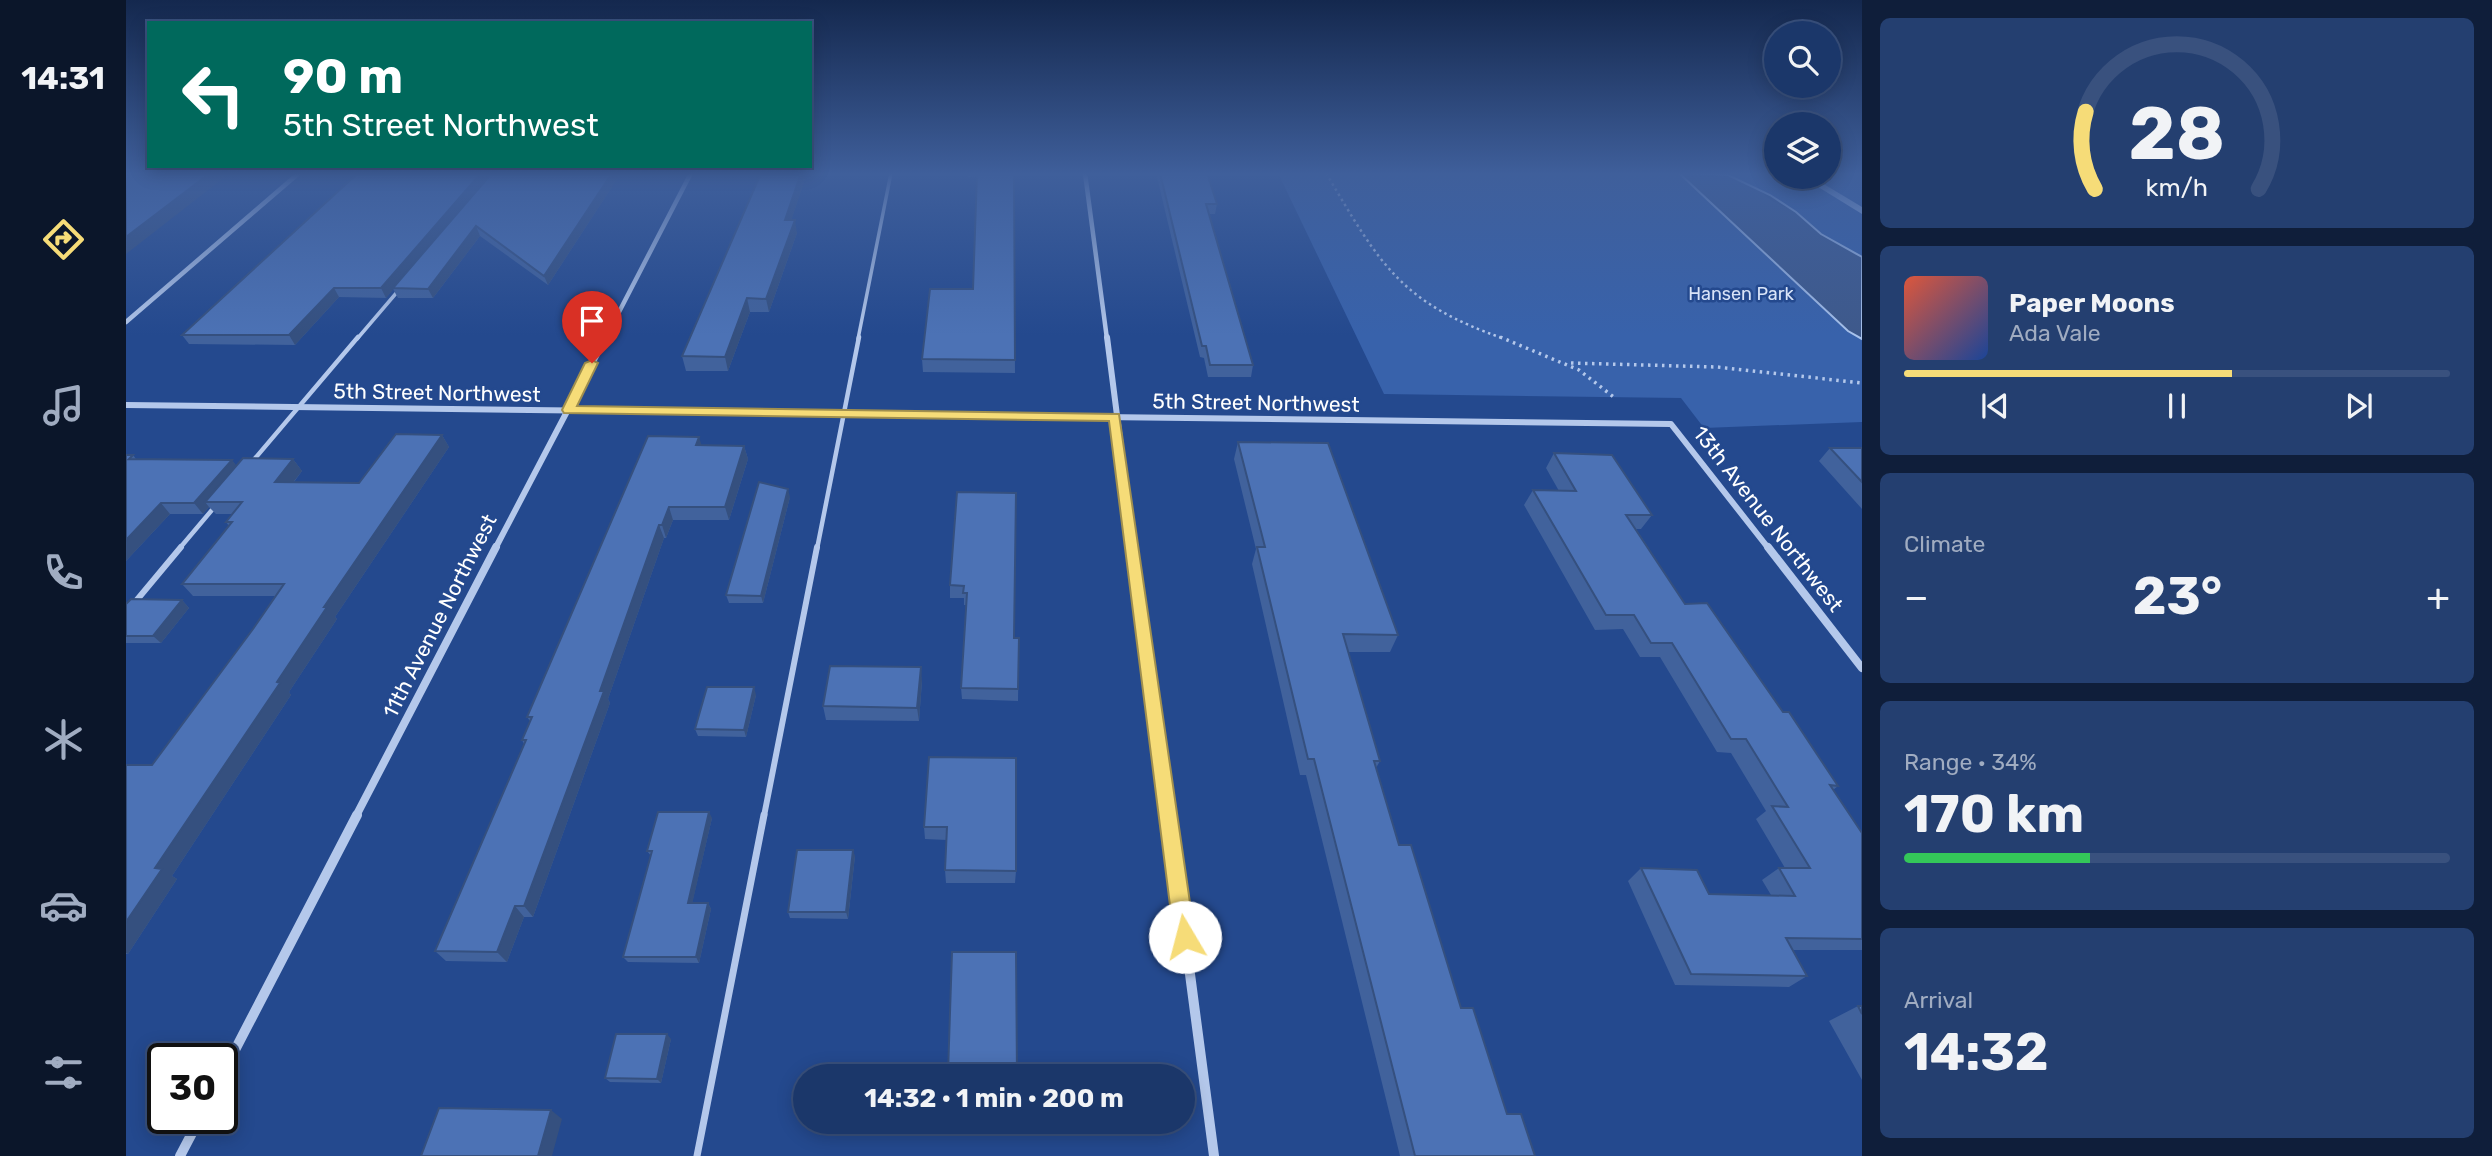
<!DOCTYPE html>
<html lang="en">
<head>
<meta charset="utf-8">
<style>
  body { margin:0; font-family:Rubik,sans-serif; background:#243f70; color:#f1f3f6; height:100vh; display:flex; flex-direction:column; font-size:26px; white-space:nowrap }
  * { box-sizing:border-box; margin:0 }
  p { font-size:23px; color:#a0acc1 }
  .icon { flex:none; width:38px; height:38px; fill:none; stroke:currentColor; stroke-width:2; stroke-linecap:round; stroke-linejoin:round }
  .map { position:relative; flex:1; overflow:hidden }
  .panel { display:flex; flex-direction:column; gap:18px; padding:18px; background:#0f1e3a; width:630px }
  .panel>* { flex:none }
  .hud { position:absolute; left:21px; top:21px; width:665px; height:147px; border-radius:0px; box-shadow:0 4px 18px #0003,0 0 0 2px #39517e; background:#00695c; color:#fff; overflow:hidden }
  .controls { position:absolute; left:1638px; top:21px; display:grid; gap:14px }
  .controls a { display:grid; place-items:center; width:77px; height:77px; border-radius:50%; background:#1b376a; box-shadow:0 4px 18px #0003,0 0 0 2px #39517e; font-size:35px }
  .speed { position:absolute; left:21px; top:1043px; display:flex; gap:14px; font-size:35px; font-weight:700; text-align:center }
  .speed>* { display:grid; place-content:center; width:91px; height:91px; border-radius:50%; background:#1b376a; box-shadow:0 4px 18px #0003,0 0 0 2px #39517e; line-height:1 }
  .speed .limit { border:4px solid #111; border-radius:10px; background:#fff; color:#111 }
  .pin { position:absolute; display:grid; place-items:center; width:60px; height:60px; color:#fff; margin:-72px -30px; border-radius:50% 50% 50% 0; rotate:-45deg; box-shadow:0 0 7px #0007 }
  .pin .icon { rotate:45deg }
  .me { position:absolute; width:77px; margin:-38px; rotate:352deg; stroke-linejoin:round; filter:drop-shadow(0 0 5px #0008) }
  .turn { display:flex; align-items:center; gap:24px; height:147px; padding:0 21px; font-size:32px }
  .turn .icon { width:91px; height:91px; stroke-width:2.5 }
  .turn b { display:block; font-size:49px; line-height:60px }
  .big { font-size:52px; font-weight:700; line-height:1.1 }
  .panel .widget { flex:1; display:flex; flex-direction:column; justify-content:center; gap:10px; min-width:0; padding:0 24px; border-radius:10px; background:#243f70 }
  .panel .dial { align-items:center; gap:0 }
  .dial svg { height:182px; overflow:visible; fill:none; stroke:#39517e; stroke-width:7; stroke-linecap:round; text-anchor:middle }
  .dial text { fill:#f1f3f6; stroke:none }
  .song { display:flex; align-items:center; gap:21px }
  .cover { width:84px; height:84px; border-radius:10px; background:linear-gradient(135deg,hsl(10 70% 55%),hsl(220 70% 35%)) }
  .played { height:7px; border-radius:4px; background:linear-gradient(90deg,#f6dc78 60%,#39517e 60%) }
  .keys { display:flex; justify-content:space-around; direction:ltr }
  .heat { display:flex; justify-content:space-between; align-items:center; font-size:38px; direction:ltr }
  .charge { height:10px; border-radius:5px; background:linear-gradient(90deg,#34c759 34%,#39517e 0) }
  .trip { position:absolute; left:667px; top:1064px; width:402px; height:70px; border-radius:35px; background:#1b376a; box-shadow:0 4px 18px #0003,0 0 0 2px #39517e; font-weight:700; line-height:70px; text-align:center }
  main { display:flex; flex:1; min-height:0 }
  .menu { display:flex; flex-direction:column; width:126px; justify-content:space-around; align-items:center; background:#0b162a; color:#a0acc1 }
  .menu .icon { width:49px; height:49px }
  .menu .on { color:#f6dc78 }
  .menu b { font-size:32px; color:#f1f3f6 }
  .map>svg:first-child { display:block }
  .green { fill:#3862ab }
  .water { fill:#3e598b; stroke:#a8c2ec; stroke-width:2 }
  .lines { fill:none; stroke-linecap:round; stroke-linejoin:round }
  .stream { fill:#a8c2ec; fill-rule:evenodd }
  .path-far1 { stroke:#b4c8eb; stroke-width:2.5; stroke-dasharray:2.5 3.5; stroke-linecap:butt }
  .path { stroke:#b4c8eb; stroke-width:3.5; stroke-dasharray:2.5 4.5; stroke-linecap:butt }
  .lane-far3 { stroke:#b4c8eb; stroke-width:3.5 }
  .lane-far2 { stroke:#b4c8eb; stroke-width:4.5 }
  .lane-far1 { stroke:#b4c8eb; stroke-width:6 }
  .lane { stroke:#b4c8eb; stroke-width:7 }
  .street-far3 { stroke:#b4c8eb; stroke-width:4.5 }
  .street-far2 { stroke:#b4c8eb; stroke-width:6 }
  .street-far1 { stroke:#b4c8eb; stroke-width:8 }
  .street { stroke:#b4c8eb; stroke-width:10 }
  .wall { fill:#41629c }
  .shaded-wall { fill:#35507f }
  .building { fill:#4c72b5; stroke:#35507f; stroke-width:2 }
  .route { fill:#f6dc78; stroke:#a08f4e; stroke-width:2 }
  .labels { text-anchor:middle; stroke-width:5; stroke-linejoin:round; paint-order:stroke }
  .far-park-label { font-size:18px; fill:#d9e4f8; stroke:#24498e }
  .street-label { font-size:21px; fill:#fff; stroke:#24498e }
</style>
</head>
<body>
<main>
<nav class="menu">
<b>14:31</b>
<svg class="icon on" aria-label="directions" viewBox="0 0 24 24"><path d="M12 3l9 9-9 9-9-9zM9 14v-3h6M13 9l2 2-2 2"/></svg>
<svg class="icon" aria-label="music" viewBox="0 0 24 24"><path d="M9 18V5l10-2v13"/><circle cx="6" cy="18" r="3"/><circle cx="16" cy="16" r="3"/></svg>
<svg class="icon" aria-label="phone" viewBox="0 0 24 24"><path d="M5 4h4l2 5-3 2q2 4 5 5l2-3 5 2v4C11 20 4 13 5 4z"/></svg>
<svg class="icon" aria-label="climate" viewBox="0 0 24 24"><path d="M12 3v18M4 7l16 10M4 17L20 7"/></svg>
<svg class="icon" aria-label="car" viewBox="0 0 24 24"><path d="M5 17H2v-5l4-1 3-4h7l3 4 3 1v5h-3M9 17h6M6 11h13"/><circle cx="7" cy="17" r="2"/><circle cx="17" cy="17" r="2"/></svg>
<svg class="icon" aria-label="filters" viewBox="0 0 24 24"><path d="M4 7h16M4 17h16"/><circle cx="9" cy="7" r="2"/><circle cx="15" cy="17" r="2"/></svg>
</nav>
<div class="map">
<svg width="1736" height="1156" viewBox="0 0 1736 1156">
  <rect width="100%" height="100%" fill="#24498e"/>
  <!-- green -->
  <path class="green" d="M1152 173H1650V177H1703V173H1736V422L1578 428 1555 398 1258 394Z"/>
  <!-- water -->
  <path class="water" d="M1553 173 1602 175 1644 195 1670 212 1695 234 1736 257V339L1722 331Z"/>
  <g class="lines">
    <!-- stream -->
    <path class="stream" d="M1676 177H1686L1736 207V214Z"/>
    <!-- path-far1 -->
    <path class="path-far1" d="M1200 173C1254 264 1274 303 1379 339"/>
    <!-- path -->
    <path class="path" d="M1374 337 1453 370 1489 398
      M1445 363 1591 367 1736 383"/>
    <!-- lane-far3 -->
    <path class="lane-far3" d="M231 339 272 291
      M732 339 765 173"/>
    <!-- lane-far2 -->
    <path class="lane-far2" d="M126 462 232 337
      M53 549 91 504
      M691 549 733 337"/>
    <!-- lane-far1 -->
    <path class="lane-far1" d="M0 613 55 547
      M638 816 691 547"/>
    <!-- lane -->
    <path class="lane" d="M571 1156 638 815"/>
    <!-- street-far3 -->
    <path class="street-far3" d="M959 173 981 339
      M0 322 173 173
      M479 339 565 173"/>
    <!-- street-far2 -->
    <path class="street-far2" d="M981 337 1008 549
      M0 405 1545 424 1643 549
      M369 549 480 337"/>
    <!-- street-far1 -->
    <path class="street-far1" d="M1008 547 1043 816
      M1642 547 1736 668
      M230 816 370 547"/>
    <!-- street -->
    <path class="street" d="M1043 815 1088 1156
      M96 1075 231 815
      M54 1156 74 1118"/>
  </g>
  <!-- wall -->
  <path class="wall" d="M232 173H495L422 285 354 236 307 298H272L267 289 260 298 213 297 169 345 63 344 56 335Z
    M635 173H679V179L665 220 671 233 643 312H624L602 371H560L556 356Z
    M840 173H888L889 373 797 372 796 359 847 289 851 177H841Z
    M1030 173H1081L1091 204 1089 214H1083L1127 365 1125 377H1082L1078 358 1074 357Z
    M316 435 323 447 209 617 211 619 163 692 165 695 46 876 51 879 2 954H0V765H26L127 629 149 596H67L56 584 103 526 100 522 106 514H90L83 507 77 514H44L0 561V455H7L10 459 106 460 110 466 167 459 176 471 168 482 233 483Z
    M1112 442 1272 635 1264 652H1222L1254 761 1250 768 1273 845 1335 1008 1381 1114 1409 1156H1274L1180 775H1174L1126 564 1130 549 1108 459Z
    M575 445 618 446 622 459 603 520H547L540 538H538L482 699 484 703 407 917H398L381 962 320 961 309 951 398 744 396 740 404 721 401 717Z
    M1704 448H1736V509L1693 461Z
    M1428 453 1526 515 1515 529H1510L1559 604 1657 712 1712 786 1707 790 1736 833V950H1667L1681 976 1663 987 1549 985 1502 881 1515 868 1583 894 1645 895 1636 880 1653 868H1659L1630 819 1640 811 1605 753 1591 752 1534 657H1514L1497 629 1469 630 1398 505 1407 490 1433 491 1420 468Z
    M831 492 888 638H893L892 701 836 699 835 688 840 605H838V598H824V585Z
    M664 497 637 603H603L600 595Z
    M56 600 63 608 35 643H0V604Z
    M796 681 793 721 700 720 697 706Z
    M630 695 620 737 572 736 569 729Z
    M803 757 890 871 889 883H820L819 870 821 840 799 839 798 827Z
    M586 818 566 903H582L585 909 573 963 502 962 497 957 525 856 521 851Z
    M729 856 722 919 664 918 662 912Z
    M890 952 891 1076H822V1073Z
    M1732 1006H1736V1080L1703 1021Z
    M545 1039 535 1083 484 1082 479 1078Z"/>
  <!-- shaded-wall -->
  <path class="shaded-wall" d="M84 173H104L0 254V237Z
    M355 173H366L260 298 255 288Z
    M486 173H495L422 285 418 276Z
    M675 173H679V179L661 233 659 220Z
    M669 220 671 233 643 312 640 299Z
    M350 226 354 236 307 298 302 289Z
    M208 288 213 297 169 345 163 335Z
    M621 298 624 312 602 371 599 357Z
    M316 435 323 447 209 617 211 619 163 692 165 695 46 876 51 879 2 954 0 953V922L29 868 151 682 198 607Z
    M573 437 577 450 570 445Z
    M618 446 622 459 603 520 599 507Z
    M167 459 176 471 158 494 149 482Z
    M106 460 114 470 79 502 83 507 77 514 68 503Z
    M662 489 664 497 637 603 635 596Z
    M35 503 44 514 0 561V540Z
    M543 507 547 520 540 538 536 525Z
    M533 525 538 538 482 699 484 703 407 917 398 906Z
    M56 600 63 608 35 643 27 636Z
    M795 667 796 681 793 721 791 708Z
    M628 687 630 695 620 737 618 730Z
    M583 812 586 818 565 909 562 903Z
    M727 850 729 856 722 919 720 912Z
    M582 903 585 909 573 963 570 957Z
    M389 906 398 917 381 962 371 952Z
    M541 1034 545 1039 535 1083 531 1079Z
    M425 1110 436 1119 426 1156H412Z"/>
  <!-- building -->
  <path class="building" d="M0 173H84L0 237Z
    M232 173H355L255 288H208L163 335H56Z
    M366 173H486L418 276 350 226 302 289 267 288Z
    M635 173H675L659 220H669L640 299 621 298 599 357 556 356Z
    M851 173H888L889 360 796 359 804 289H847Z
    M1034 173H1081L1091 204H1080L1127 365H1084L1080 346H1076Z
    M270 434 316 435 198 607H201L151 682 154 683 29 868 36 869 0 922V765H26L127 629 158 584H56L106 522H100L116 502H79L117 458 167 459 149 482 233 483Z
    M522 436 573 437 570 445 618 446 599 507H543L536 525H533L474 691H478L398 906H389L371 952 309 951 400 740H396L406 717H401Z
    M1112 442 1202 443 1272 635 1217 634 1254 761H1248L1273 845H1285L1335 1008H1347L1381 1114H1395L1409 1156H1289L1188 759H1182L1131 547H1139Z
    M1704 448H1736V482Z
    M1428 453 1486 455 1526 515H1500L1559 604 1581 603 1657 712H1663L1712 786 1704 785 1736 833V939L1660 938 1681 976 1565 974 1515 868 1571 870 1583 894 1669 896 1653 868H1684L1646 806 1662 807 1620 739H1605L1546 643H1525L1508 615H1480L1407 490 1450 491Z
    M0 455H7L3 459 106 460 68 503H35L0 540Z
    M633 482 662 489 635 596 600 595Z
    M831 492 890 493 888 638H893L892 689 835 688 841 593H837L838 586 824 585Z
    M5 599 56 600 27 636H0V604Z
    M704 666 795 667 791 708 697 706Z
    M581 687H628L618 730 569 729Z
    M803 757 890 758V871L819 870 821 827H798Z
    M532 812H583L562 903H582L570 957H497L526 851H521Z
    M671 850H727L720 912H662Z
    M826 952H890L891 1074 822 1073Z
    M1732 1006H1736V1014Z
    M490 1034H541L531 1079 479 1078Z
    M313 1108 425 1110 412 1156H295Z"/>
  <!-- sky -->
  <linearGradient id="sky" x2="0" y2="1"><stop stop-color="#14284e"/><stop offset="0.52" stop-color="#3f5f9b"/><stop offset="1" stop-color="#3f5f9b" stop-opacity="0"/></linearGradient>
  <rect width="1736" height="335" fill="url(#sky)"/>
  <!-- route -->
  <path class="route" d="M466 360 472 363 451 406 993 414 1069 937 1066 945 1059 948 1051 945 1048 937 983 421 438 413 436 410 459 363Z"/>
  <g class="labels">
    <!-- far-park labels -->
    <g class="far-park-label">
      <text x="1615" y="300">Hansen Park</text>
    </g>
    <!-- street labels -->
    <g class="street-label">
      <text transform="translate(311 393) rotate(1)" y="7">5th Street Northwest</text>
      <text transform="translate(1130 403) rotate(1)" y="7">5th Street Northwest</text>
      <text transform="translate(1642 519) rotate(52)" y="7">13th Avenue Northwest</text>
      <text transform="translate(314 616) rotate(-63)" y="7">11th Avenue Northwest</text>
    </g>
  </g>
</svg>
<div class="controls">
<a><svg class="icon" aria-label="search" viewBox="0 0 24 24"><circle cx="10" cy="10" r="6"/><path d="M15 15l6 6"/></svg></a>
<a><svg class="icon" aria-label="layers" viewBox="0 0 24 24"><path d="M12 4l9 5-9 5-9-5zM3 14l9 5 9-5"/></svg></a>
</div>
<div class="speed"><div class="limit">30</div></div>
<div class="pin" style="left:466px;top:363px;background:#d93025"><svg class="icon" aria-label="arrive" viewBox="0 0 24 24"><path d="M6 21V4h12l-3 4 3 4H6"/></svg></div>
<svg class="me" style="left:1059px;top:937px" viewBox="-20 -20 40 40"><circle r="19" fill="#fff"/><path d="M0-13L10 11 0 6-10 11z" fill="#f6dc78"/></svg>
<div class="trip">14:32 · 1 min · 200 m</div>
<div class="hud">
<div class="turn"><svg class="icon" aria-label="left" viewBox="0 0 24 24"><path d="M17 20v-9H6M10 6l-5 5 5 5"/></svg><div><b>90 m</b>5th Street Northwest</div></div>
</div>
</div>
<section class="panel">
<div class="widget dial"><svg viewBox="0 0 100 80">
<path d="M14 69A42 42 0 1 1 86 69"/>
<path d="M14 69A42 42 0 0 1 10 35" stroke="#f6dc78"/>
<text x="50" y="56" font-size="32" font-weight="700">28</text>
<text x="50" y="72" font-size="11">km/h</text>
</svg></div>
<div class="widget">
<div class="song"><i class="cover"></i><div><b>Paper Moons</b><p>Ada Vale</p></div></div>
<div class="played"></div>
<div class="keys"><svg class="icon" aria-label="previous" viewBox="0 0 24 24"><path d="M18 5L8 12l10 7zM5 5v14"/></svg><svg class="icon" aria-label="pause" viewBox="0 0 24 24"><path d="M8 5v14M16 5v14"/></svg><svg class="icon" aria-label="next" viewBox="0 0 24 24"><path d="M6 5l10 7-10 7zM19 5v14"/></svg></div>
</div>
<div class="widget"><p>Climate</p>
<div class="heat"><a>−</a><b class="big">23°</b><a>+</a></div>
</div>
<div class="widget"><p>Range · 34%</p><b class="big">170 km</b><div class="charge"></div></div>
<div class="widget"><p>Arrival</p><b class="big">14:32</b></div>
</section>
</main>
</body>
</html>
